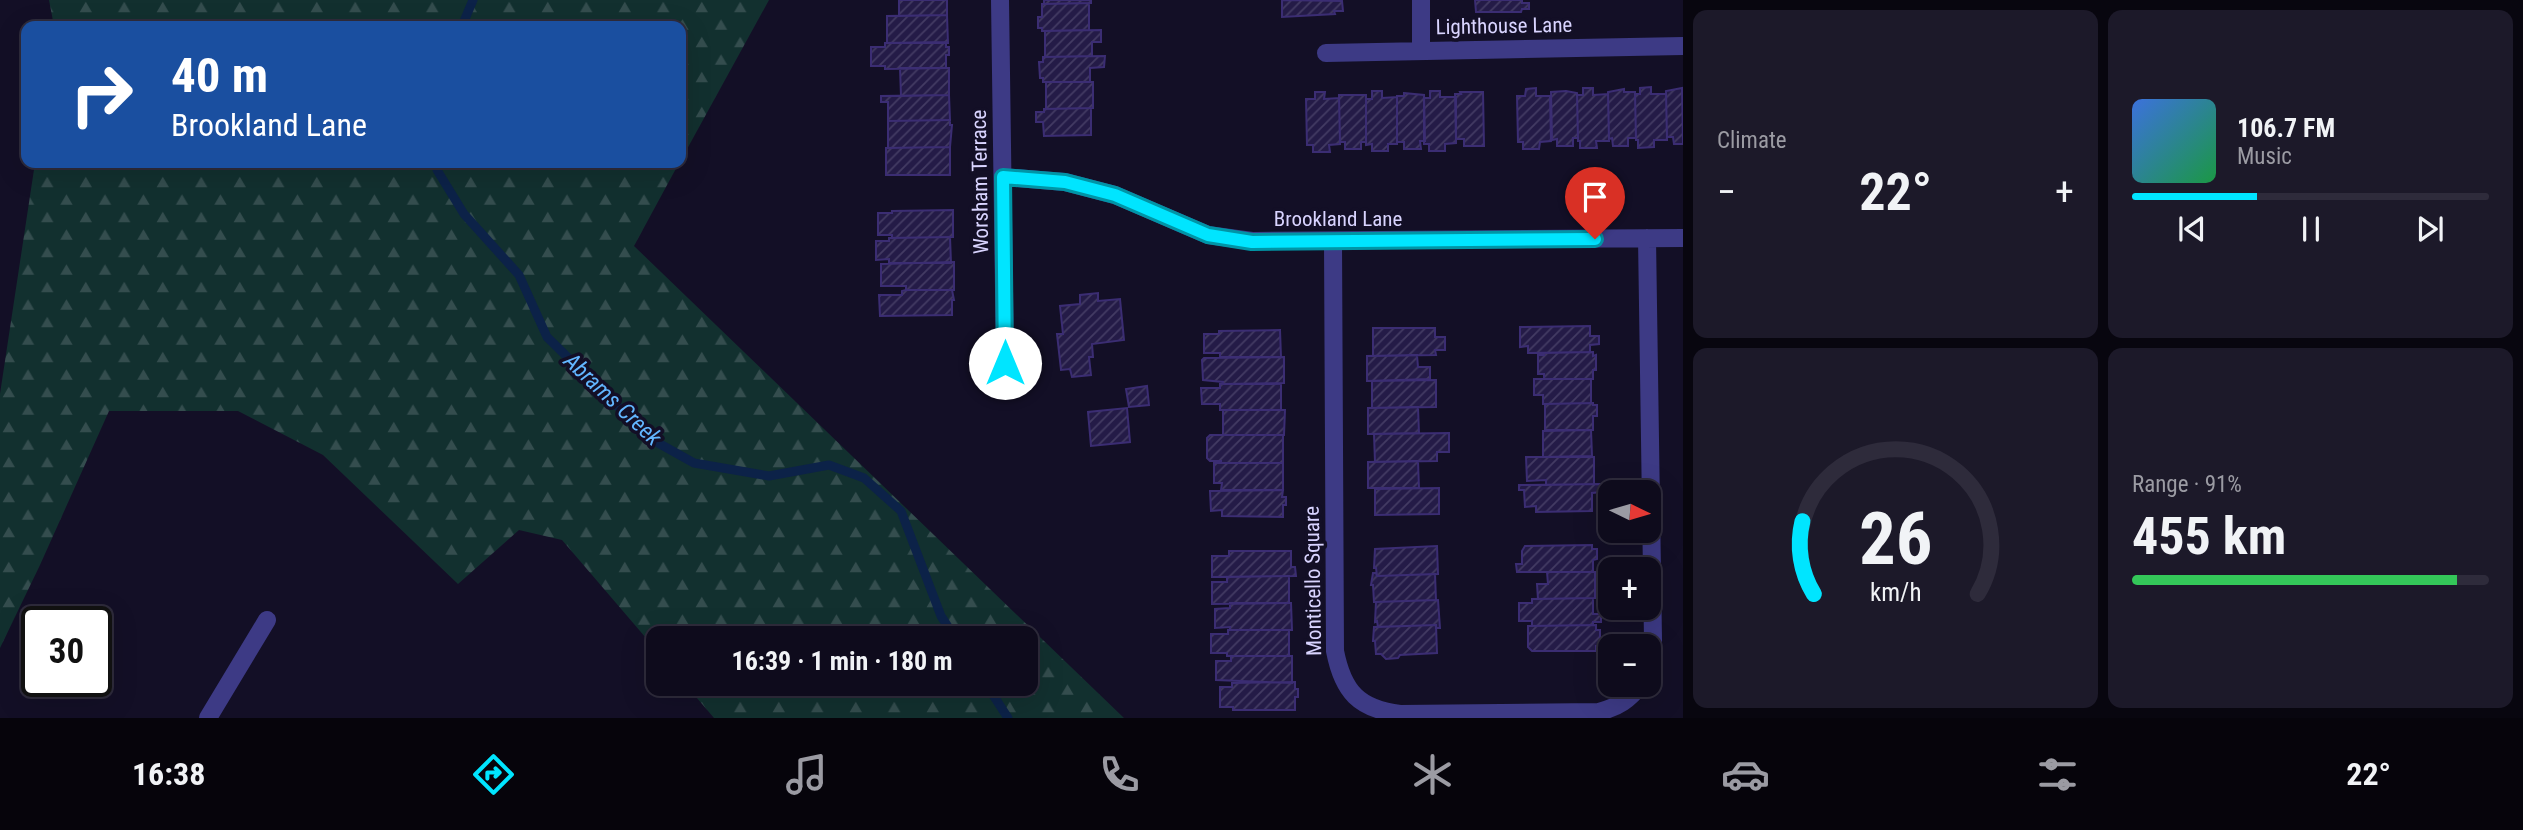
<!DOCTYPE html>
<html lang="en">
<head>
<meta charset="utf-8">
<style>
  body { margin:0; font-family:"Roboto Condensed",sans-serif; background:#1c1929; color:#f1f3f6; height:100vh; display:flex; flex-direction:column; font-size:26px; white-space:nowrap }
  * { box-sizing:border-box; margin:0 }
  p { font-size:23px; color:#9b9ba3 }
  .icon { flex:none; width:38px; height:38px; fill:none; stroke:currentColor; stroke-width:2; stroke-linecap:round; stroke-linejoin:round }
  .map { position:relative; flex:1; overflow:hidden }
  .side { display:flex; flex-direction:column; gap:10px; padding:10px; background:#08060f; width:840px }
  .side>* { flex:none }
  .guide { position:absolute; left:21px; top:21px; width:665px; height:147px; border-radius:14px; box-shadow:0 7px 28px #0002,0 0 0 2px #2e2b3b; background:#1a4fa0; color:#fff; overflow:hidden }
  .needle { width:46px; rotate:95deg }
  .fabs { position:absolute; left:1598px; top:480px; display:grid; gap:14px }
  .fabs a { display:grid; place-items:center; width:63px; height:63px; border-radius:14px; background:#0e0b1c; box-shadow:0 7px 28px #0002,0 0 0 2px #2e2b3b; font-size:35px }
  .speed { position:absolute; left:21px; top:606px; display:flex; gap:14px; font-size:35px; font-weight:700; text-align:center }
  .speed>* { display:grid; place-content:center; width:91px; height:91px; border-radius:50%; background:#0e0b1c; box-shadow:0 7px 28px #0002,0 0 0 2px #2e2b3b; line-height:1 }
  .speed .limit { border:4px solid #111; border-radius:10px; background:#fff; color:#111 }
  .pin { position:absolute; display:grid; place-items:center; width:60px; height:60px; color:#fff; margin:-72px -30px; border-radius:50% 50% 50% 0; rotate:-45deg; box-shadow:0 0 7px #0007 }
  .pin .icon { rotate:45deg }
  .me { position:absolute; width:77px; margin:-38px; rotate:0deg; stroke-linejoin:round; filter:drop-shadow(0 0 5px #0008) }
  .turn { display:flex; align-items:center; gap:24px; height:147px; padding:0 35px; font-size:32px }
  .turn .icon { width:91px; height:91px; stroke-width:2.5 }
  .turn b { display:block; font-size:49px; line-height:60px }
  .big { font-size:52px; font-weight:700; line-height:1.1 }
  .side .tile { flex:1; display:flex; flex-direction:column; justify-content:center; gap:10px; min-width:0; padding:0 24px; border-radius:14px; background:#1c1929 }
  .side .dial { align-items:center; gap:0 }
  .dial svg { height:182px; overflow:visible; fill:none; stroke:#2e2b3b; stroke-width:7; stroke-linecap:round; text-anchor:middle }
  .dial text { fill:#f1f3f6; stroke:none }
  .song { display:flex; align-items:center; gap:21px }
  .cover { width:84px; height:84px; border-radius:10px; background:linear-gradient(135deg,hsl(220 70% 55%),hsl(140 70% 35%)) }
  .played { height:7px; border-radius:4px; background:linear-gradient(90deg,#00e5ff 35%,#2e2b3b 35%) }
  .keys { display:flex; justify-content:space-around; direction:ltr }
  .heat { display:flex; justify-content:space-between; align-items:center; font-size:38px; direction:ltr }
  .charge { height:10px; border-radius:5px; background:linear-gradient(90deg,#34c759 91%,#2e2b3b 0) }
  .side .tiles { flex:1; display:grid; gap:10px; grid-template-columns:repeat(2,1fr) }
  .trip { position:absolute; left:646px; top:626px; width:392px; height:70px; border-radius:14px; background:#0e0b1c; box-shadow:0 7px 28px #0002,0 0 0 2px #2e2b3b; font-weight:700; line-height:70px; text-align:center }
  .menu { display:flex; height:112px; justify-content:space-around; align-items:center; background:#06040b; color:#9b9ba3 }
  .menu .icon { width:49px; height:49px }
  .menu .on { color:#00e5ff }
  .menu b { font-size:32px; color:#f1f3f6 }
  main { display:flex; flex:1; min-height:0 }
  .map>svg:first-child { display:block }
  .forest { fill:url(#forest-firs) }
  .lines { fill:none; stroke-linecap:round; stroke-linejoin:round }
  .stream { stroke:#0c2248; stroke-width:9 }
  .building { fill:url(#building-hatch); stroke:#3b2d73; stroke-width:2 }
  .minor { stroke:#3d3a85; stroke-width:18 }
  .route-casing { stroke:#0095a6; stroke-width:18 }
  .route { stroke:#00e5ff; stroke-width:12 }
  .labels { text-anchor:middle; stroke-width:7; stroke-linejoin:round; paint-order:stroke }
  .street-label { font-size:21px; fill:#d9d4ff; stroke:#130f26 }
  .water-label { font-size:23px; font-style:italic; fill:#62b6ff; stroke:#130f26 }
</style>
</head>
<body>
<main>
<div class="map">
<svg width="1683" height="718" viewBox="0 0 1683 718">
  <defs>
    <pattern id="forest-firs" width="22" height="20" patternUnits="userSpaceOnUse" patternTransform="scale(1.75)"><rect width="22" height="20" fill="#12302f"/><path d="M5 1l3.5 6h-7zM16 11l3.5 6h-7z" fill="#344d4e"/></pattern>
    <pattern id="building-hatch" width="6" height="6" patternUnits="userSpaceOnUse" patternTransform="scale(1.75)"><rect width="6" height="6" fill="#241b47"/><path d="M-1 1l2-2M0 6l6-6M5 7l2-2" fill="none" stroke="#433b63"/></pattern>
  </defs>
  <rect width="100%" height="100%" fill="#130f26"/>
  <!-- forest -->
  <path class="forest" d="M49 0H769L681 160V26H54Z
    M35 163H679L634 246 1124 718H714L685 684H1026V639H658V652L562 540 519 530 458 584 323 455 238 411H109L40 565 0 648V394Z"/>
  <g class="lines">
    <!-- stream -->
    <path class="stream" d="M462 26 473 0
      M437 163V170L464 214 519 275 547 337 651 439 694 463 769 476 829 465 864 478 901 511 941 616 956 639
      M986 684 1008 718"/>
  </g>
  <!-- building -->
  <path class="building" d="M899 0H947V15L899 16Z
    M1044 0H1091V3L1044 4Z
    M1282 0 1342 1 1343 11H1334L1335 14 1282 17Z
    M1475 0H1522V3H1529V9H1522L1521 12H1476Z
    M1089 3V30L1042 31V28H1038V17H1042V4Z
    M947 15 948 43H887V16Z
    M1101 30V42H1092V56L1045 57V31Z
    M946 42V47H949V55H946V68L885 69V66H871V47H885V43Z
    M1105 56 1104 67 1090 68V82H1043V78H1040L1039 62H1043V57Z
    M900 68H949V95L901 96Z
    M1046 82H1093V108L1046 109Z
    M1651 87V94H1666L1667 140H1654V147L1638 148V140H1636L1635 94H1640V88Z
    M1536 88V96H1550L1551 141 1540 142 1539 149H1523V142H1518L1517 96H1525L1526 89Z
    M1583 88H1593V95L1608 94 1609 141H1596L1597 148H1580V141H1578L1577 95H1583Z
    M1682 88 1683 144H1674L1673 137H1667L1666 91Z
    M1624 89V92H1635L1636 138H1628V146H1613L1612 138 1609 139 1608 92Z
    M1372 91H1382V98L1397 97V144H1388V151H1372V144L1366 145V99H1372Z
    M1430 91H1440V97H1456V143L1445 144V151H1429V144H1424V98H1430Z
    M1566 91 1577 93 1578 138H1573V146H1557V139L1552 140 1551 92Z
    M1315 92H1325L1324 99 1339 98 1340 144 1329 145 1330 152H1313V145H1307L1306 99H1315Z
    M1460 92H1483L1484 146H1464V139H1456L1455 94H1461Z
    M1404 93 1424 95 1425 141H1420L1421 149H1404V142H1397V96H1404Z
    M949 95 950 120 888 121V102H881V96Z
    M1339 95H1366V142H1361V149H1345V142H1340Z
    M1091 108V135L1044 136 1043 122H1036V112H1044V109Z
    M950 120V125H952L950 147 888 148V121Z
    M950 147V175H886V148Z
    M953 210V237L892 238V235H878V213H892V211Z
    M950 237 951 263H889V259L876 260V241H889V238Z
    M954 262V290H906V286H881V264Z
    M906 290H952L954 300H952V315L880 316 879 295H902V291Z
    M1098 293V301L1120 299 1124 340 1092 344 1093 357H1089L1091 375 1072 377 1070 369 1061 370 1057 334H1063L1060 306 1080 304V295Z
    M1590 326V336H1599V344L1590 345V352L1528 353V346L1520 347V327Z
    M1373 328H1435V337H1445V350H1435L1436 355 1373 356Z
    M1280 330 1281 357H1220V353H1204V334H1219V331Z
    M1593 352V356L1596 355V370H1593V379H1544V374H1538V355H1544L1543 353Z
    M1417 355 1418 367H1430V379L1367 381V356Z
    M1284 357V383L1223 384V382L1203 380 1202 360 1204 358Z
    M1534 379H1591V403L1543 404V395H1534Z
    M1436 380V407L1372 408V381Z
    M1220 384H1281V410H1220V404H1202L1201 388H1220Z
    M1147 386 1149 405 1129 407 1126 389Z
    M1593 403V405H1597V416H1593V430H1545V404Z
    M1418 407 1419 433 1368 434V408Z
    M1127 408 1130 442 1091 446 1088 412Z
    M1223 410H1285L1284 435H1223Z
    M1591 430 1592 456 1543 457V431Z
    M1449 433V452H1437V461L1375 462 1374 434Z
    M1210 435H1283V463H1221V461H1210L1207 458V438Z
    M1526 457H1594V484L1546 485V480L1527 481Z
    M1418 461 1419 488H1368V462Z
    M1214 463H1283V490H1221L1222 483H1214Z
    M1601 484V492L1592 493V511L1536 512V506L1525 507 1524 490H1519V485Z
    M1439 488V514L1375 515V489Z
    M1283 490 1282 497H1286V505H1283V517L1222 516V510L1211 511 1210 491Z
    M1592 545V549H1597V559L1593 560V572H1517L1516 564H1522V551L1525 546Z
    M1437 546 1438 574 1377 576 1376 568H1374L1375 549Z
    M1229 551H1291V567H1295L1296 576 1212 577V556H1229Z
    M1547 572H1595V598L1538 599 1537 584H1548Z
    M1373 573H1376L1377 576 1435 574 1436 600 1374 602 1373 585H1371Z
    M1289 576V603L1212 604V582H1227V577Z
    M1593 598V614H1601V622H1593V625L1532 626V621H1519V603H1532V599Z
    M1438 600 1440 628H1436V625L1378 627 1377 621 1375 622 1376 602Z
    M1230 603H1291L1292 630H1230V627L1215 628V609L1230 608Z
    M1436 625 1437 653 1400 655 1398 658 1386 659 1381 654H1376L1375 641H1373L1374 627Z
    M1596 625V630H1600V646H1596V651H1532L1528 647V626Z
    M1228 630H1289V656H1227V653H1211V634H1228Z
    M1231 656H1292V683L1216 680V661H1231Z
    M1295 682V689H1298V697H1295V710H1233V707H1220V687H1232V683Z"/>
  <g class="lines">
    <!-- minor -->
    <path class="minor" d="M1000 0 1005 363
      M1421 0V50
      M1326 53 1683 46
      M1003 177 1065 182 1115 195 1208 235 1252 241 1683 238
      M1647 238 1653 640 1651 662 1648 669
      M1333 242 1335 651C1343 692 1359 709 1400 714L1599 712C1618 707 1629 700 1641 684
      M208 718 267 620"/>
  </g>
  <g class="lines">
    <defs>
      <path id="route" d="M1005 363 1003 177 1065 182 1115 195 1208 235 1252 242 1595 239"/>
    </defs>
    <!-- route casing -->
    <use href="#route" class="route-casing"/>
    <!-- route -->
    <use href="#route" class="route"/>
  </g>
  <g class="labels">
    <!-- street labels -->
    <g class="street-label">
      <text transform="translate(1504 26) rotate(-1)" y="7">Lighthouse Lane</text>
      <text transform="translate(980 182) rotate(-91)" y="7">Worsham Terrace</text>
      <text x="1338" y="226">Brookland Lane</text>
      <text transform="translate(1313 581) rotate(-91)" y="7">Monticello Square</text>
    </g>
    <!-- water labels -->
    <g class="water-label">
      <text transform="translate(613 399) rotate(43)" y="8">Abrams Creek</text>
    </g>
  </g>
</svg>
<div class="fabs">
<a><svg class="needle" viewBox="-14 -14 28 28"><path d="M0-13l5 13h-10z" fill="#e53935"/><path d="M0 13l5-13h-10z" fill="#9b9ba3"/></svg></a>
<a>+</a>
<a>−</a>
</div>
<div class="speed"><div class="limit">30</div></div>
<div class="pin" style="left:1595px;top:239px;background:#d93025"><svg class="icon" aria-label="arrive" viewBox="0 0 24 24"><path d="M6 21V4h12l-3 4 3 4H6"/></svg></div>
<svg class="me" style="left:1005px;top:363px" viewBox="-20 -20 40 40"><circle r="19" fill="#fff"/><path d="M0-13L10 11 0 6-10 11z" fill="#00e5ff"/></svg>
<div class="trip">16:39 · 1 min · 180 m</div>
<div class="guide">
<div class="turn"><svg class="icon" aria-label="right" viewBox="0 0 24 24"><path d="M7 20v-9h11M14 6l5 5-5 5"/></svg><div><b>40 m</b>Brookland Lane</div></div>
</div>
</div>
<section class="side">
<div class="tiles">
<div class="tile"><p>Climate</p>
<div class="heat"><a>−</a><b class="big">22°</b><a>+</a></div>
</div>
<div class="tile">
<div class="song"><i class="cover"></i><div><b>106.7 FM</b><p>Music</p></div></div>
<div class="played"></div>
<div class="keys"><svg class="icon" aria-label="previous" viewBox="0 0 24 24"><path d="M18 5L8 12l10 7zM5 5v14"/></svg><svg class="icon" aria-label="pause" viewBox="0 0 24 24"><path d="M8 5v14M16 5v14"/></svg><svg class="icon" aria-label="next" viewBox="0 0 24 24"><path d="M6 5l10 7-10 7zM19 5v14"/></svg></div>
</div>
<div class="tile dial"><svg viewBox="0 0 100 80">
<path d="M14 69A42 42 0 1 1 86 69"/>
<path d="M14 69A42 42 0 0 1 9 37" stroke="#00e5ff"/>
<text x="50" y="56" font-size="32" font-weight="700">26</text>
<text x="50" y="72" font-size="11">km/h</text>
</svg></div>
<div class="tile"><p>Range · 91%</p><b class="big">455 km</b><div class="charge"></div></div>
</div>
</section>
</main>
<nav class="menu">
<b>16:38</b>
<svg class="icon on" aria-label="directions" viewBox="0 0 24 24"><path d="M12 3l9 9-9 9-9-9zM9 14v-3h6M13 9l2 2-2 2"/></svg>
<svg class="icon" aria-label="music" viewBox="0 0 24 24"><path d="M9 18V5l10-2v13"/><circle cx="6" cy="18" r="3"/><circle cx="16" cy="16" r="3"/></svg>
<svg class="icon" aria-label="phone" viewBox="0 0 24 24"><path d="M5 4h4l2 5-3 2q2 4 5 5l2-3 5 2v4C11 20 4 13 5 4z"/></svg>
<svg class="icon" aria-label="climate" viewBox="0 0 24 24"><path d="M12 3v18M4 7l16 10M4 17L20 7"/></svg>
<svg class="icon" aria-label="car" viewBox="0 0 24 24"><path d="M5 17H2v-5l4-1 3-4h7l3 4 3 1v5h-3M9 17h6M6 11h13"/><circle cx="7" cy="17" r="2"/><circle cx="17" cy="17" r="2"/></svg>
<svg class="icon" aria-label="filters" viewBox="0 0 24 24"><path d="M4 7h16M4 17h16"/><circle cx="9" cy="7" r="2"/><circle cx="15" cy="17" r="2"/></svg>
<b>22°</b>
</nav>
</body>
</html>
